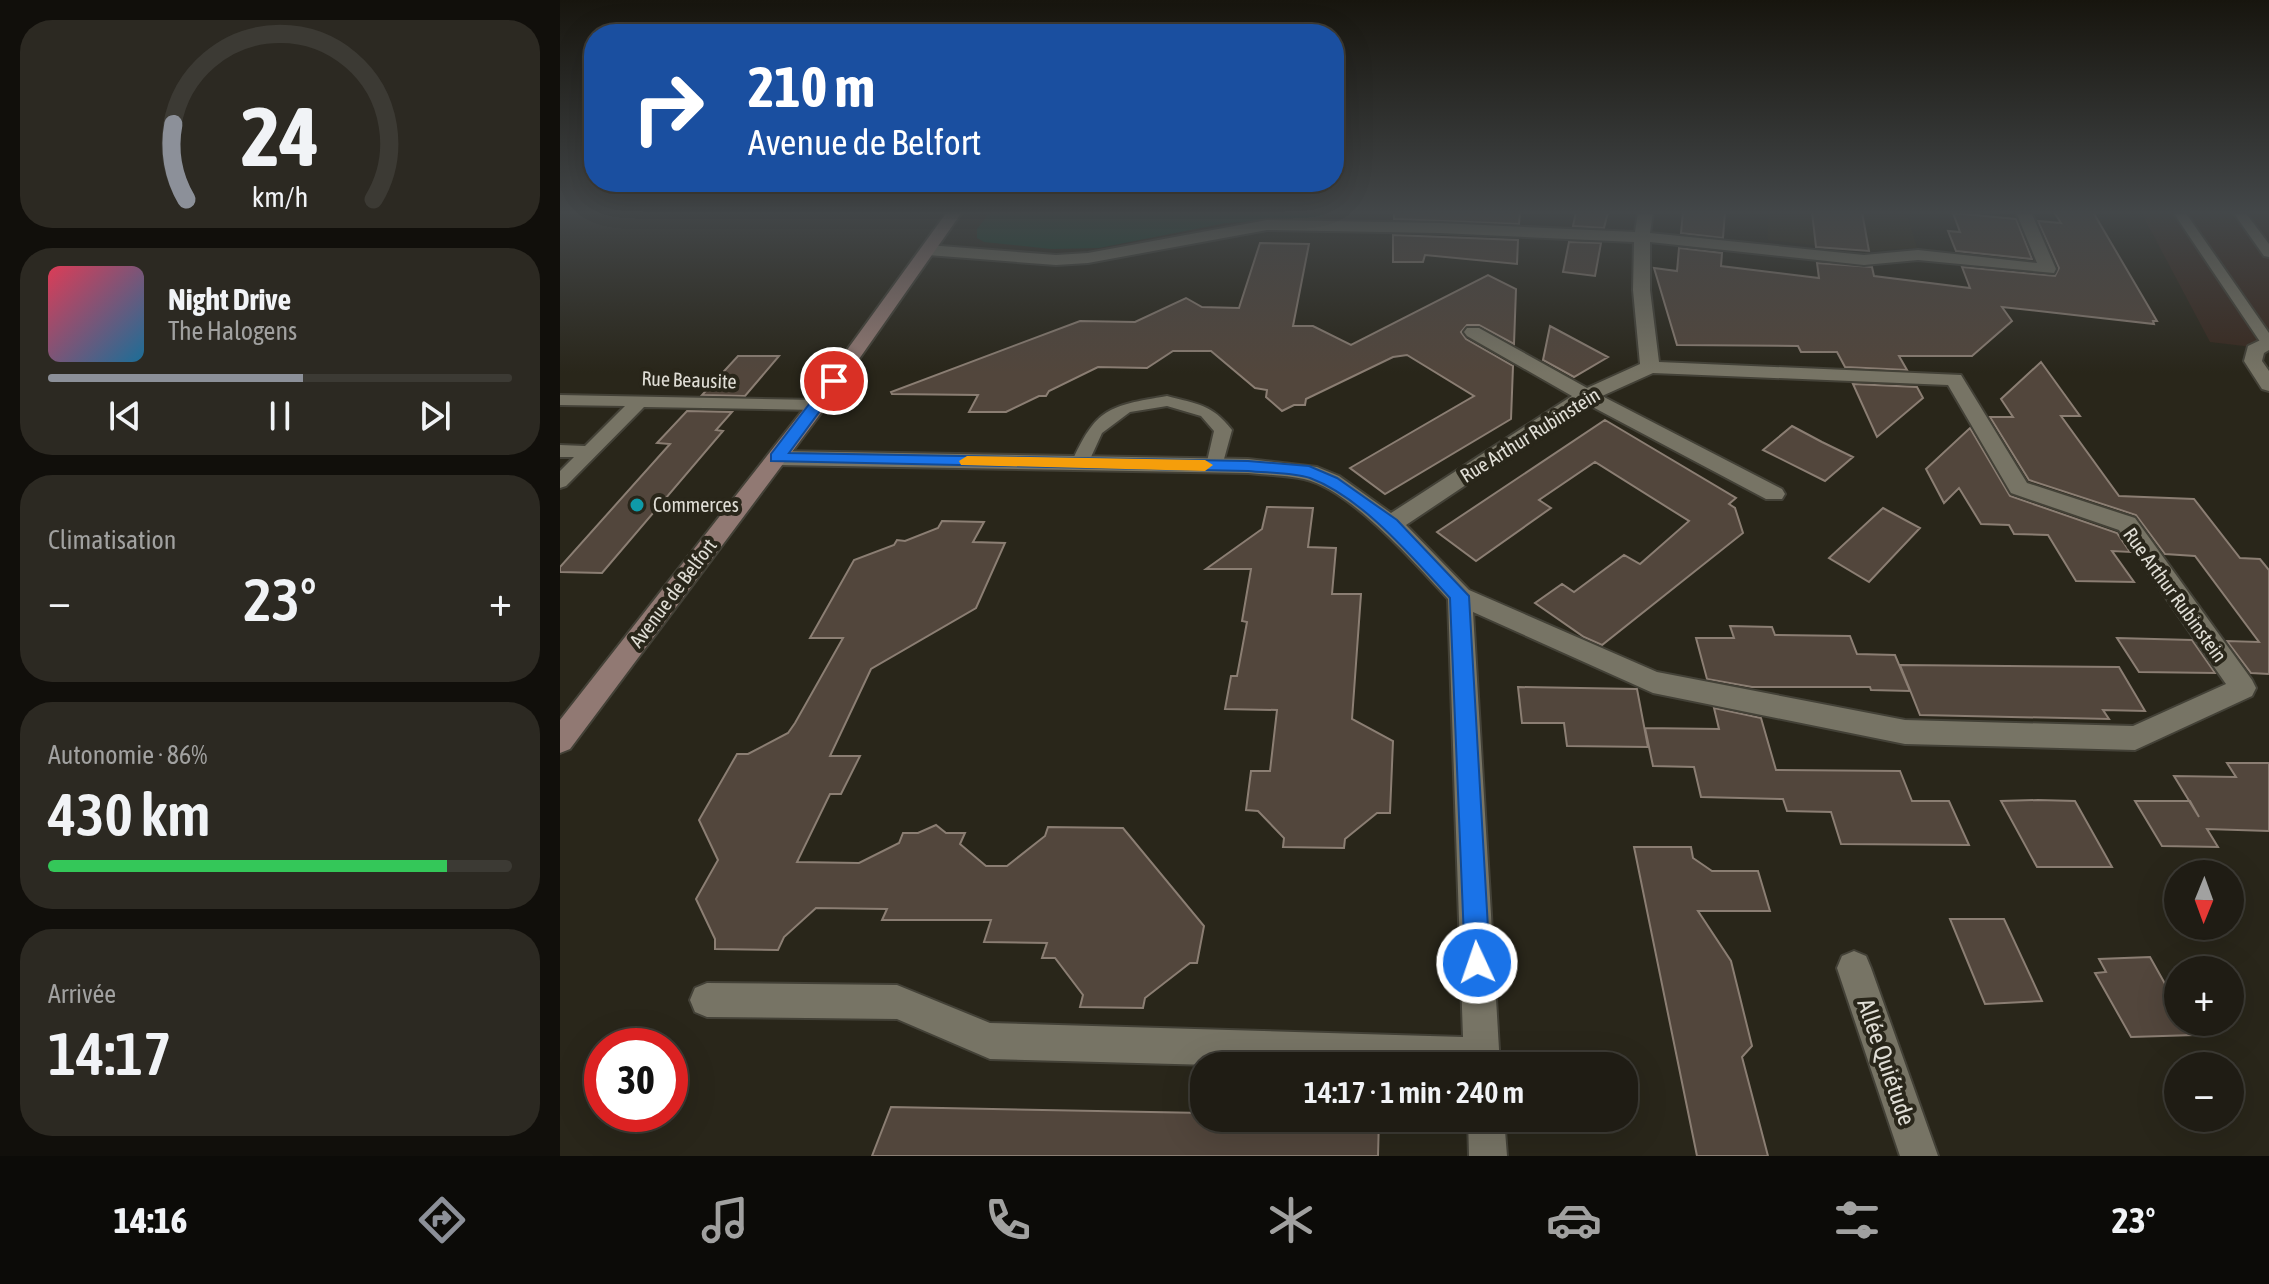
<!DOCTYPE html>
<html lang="fr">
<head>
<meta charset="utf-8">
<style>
  body { margin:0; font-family:"Asap Condensed",sans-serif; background:#2c2922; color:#f1f3f6; height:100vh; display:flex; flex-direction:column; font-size:30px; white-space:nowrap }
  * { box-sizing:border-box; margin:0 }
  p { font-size:26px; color:#a1a1a0 }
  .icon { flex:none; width:44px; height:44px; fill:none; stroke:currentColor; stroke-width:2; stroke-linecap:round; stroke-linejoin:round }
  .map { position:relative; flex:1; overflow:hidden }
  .sheet { display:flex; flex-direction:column; gap:20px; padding:20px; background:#110f0b; width:560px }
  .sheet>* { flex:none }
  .guide { position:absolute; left:24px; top:24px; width:760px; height:168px; border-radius:32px; box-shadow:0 8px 32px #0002,0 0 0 2px #3c3a34; background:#1a4fa0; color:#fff; overflow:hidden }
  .needle { width:52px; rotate:181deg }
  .buttons { position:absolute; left:1604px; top:860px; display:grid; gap:16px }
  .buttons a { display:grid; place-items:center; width:80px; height:80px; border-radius:50%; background:#1f1c14; box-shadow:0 8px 32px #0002,0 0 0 2px #3c3a34; font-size:40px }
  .speed { position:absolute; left:24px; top:1028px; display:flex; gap:16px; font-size:40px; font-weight:700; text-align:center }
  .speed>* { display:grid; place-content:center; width:104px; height:104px; border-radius:50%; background:#1f1c14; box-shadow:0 8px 32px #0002,0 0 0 2px #3c3a34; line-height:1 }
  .speed .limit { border:12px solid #d22; background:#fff; color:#111 }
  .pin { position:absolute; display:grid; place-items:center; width:68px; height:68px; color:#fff; margin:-34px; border:4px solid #fff; border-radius:50%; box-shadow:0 2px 8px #0007 }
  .me { position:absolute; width:88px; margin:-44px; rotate:357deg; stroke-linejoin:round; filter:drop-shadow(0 0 6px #0008) }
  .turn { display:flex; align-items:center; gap:28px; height:168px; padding:0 32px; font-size:36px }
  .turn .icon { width:104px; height:104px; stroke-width:2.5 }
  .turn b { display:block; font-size:56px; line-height:68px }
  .big { font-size:60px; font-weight:600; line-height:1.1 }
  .sheet .card { flex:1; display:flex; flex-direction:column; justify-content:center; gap:12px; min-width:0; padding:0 28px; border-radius:32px; background:#2c2922 }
  .sheet .dial { align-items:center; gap:0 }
  .dial svg { height:208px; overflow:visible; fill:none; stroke:#3c3a34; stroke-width:7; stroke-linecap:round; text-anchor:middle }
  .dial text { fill:#f1f3f6; stroke:none }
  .song { display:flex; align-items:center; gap:24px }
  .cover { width:96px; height:96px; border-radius:12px; background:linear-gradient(135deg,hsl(350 70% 55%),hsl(200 70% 35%)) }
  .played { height:8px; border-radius:4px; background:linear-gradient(90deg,#8c9099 55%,#3c3a34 55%) }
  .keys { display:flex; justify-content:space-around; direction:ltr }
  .heat { display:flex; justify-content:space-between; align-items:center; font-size:44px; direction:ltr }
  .charge { height:12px; border-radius:6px; background:linear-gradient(90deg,#34c759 86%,#3c3a34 0) }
  .trip { position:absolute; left:630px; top:1052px; width:448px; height:80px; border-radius:32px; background:#1f1c14; box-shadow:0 8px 32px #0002,0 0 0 2px #3c3a34; font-weight:600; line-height:80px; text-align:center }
  .dock { display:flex; height:128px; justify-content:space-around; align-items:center; background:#0c0b08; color:#a1a1a0 }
  .dock .icon { width:56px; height:56px }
  .dock .on { color:#8c9099 }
  .dock b { font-size:36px; color:#f1f3f6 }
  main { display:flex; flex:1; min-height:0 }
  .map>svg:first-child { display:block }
  .commercial { fill:#39291f }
  .built { fill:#302b18 }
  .green { fill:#0c422e }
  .building { fill:#52463c; stroke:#8b7e73; stroke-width:2 }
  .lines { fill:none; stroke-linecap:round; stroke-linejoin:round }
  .lane-casing { stroke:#434137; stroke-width:4 }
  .street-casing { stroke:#434137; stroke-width:4 }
  .secondary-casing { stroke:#434137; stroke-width:4 }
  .lane { fill:#777465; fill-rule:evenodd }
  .street { fill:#777465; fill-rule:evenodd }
  .secondary { fill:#917973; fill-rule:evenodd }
  .route { fill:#1a73e8; stroke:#114b97; stroke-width:2 }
  .slow { fill:#f59e0b }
  .culture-dot { fill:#0f9aa8; stroke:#29261a; stroke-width:3 }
  .labels { text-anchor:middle; stroke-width:8; stroke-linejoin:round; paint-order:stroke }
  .street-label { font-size:20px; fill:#e0ded6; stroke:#29261a }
  .poi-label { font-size:20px; fill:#e0ded6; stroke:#29261a; text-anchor:start }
  .near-street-label { font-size:24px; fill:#e0ded6; stroke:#29261a }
</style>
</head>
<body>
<main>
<section class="sheet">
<div class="card dial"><svg viewBox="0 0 100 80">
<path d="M14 69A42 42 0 1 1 86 69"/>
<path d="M14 69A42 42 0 0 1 9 40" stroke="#8c9099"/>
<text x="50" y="56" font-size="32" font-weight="700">24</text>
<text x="50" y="72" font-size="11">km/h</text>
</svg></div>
<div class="card">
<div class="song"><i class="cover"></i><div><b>Night Drive</b><p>The Halogens</p></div></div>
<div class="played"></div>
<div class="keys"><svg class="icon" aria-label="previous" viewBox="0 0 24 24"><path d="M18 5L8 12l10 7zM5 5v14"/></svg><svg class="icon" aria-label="pause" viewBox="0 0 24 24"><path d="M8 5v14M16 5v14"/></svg><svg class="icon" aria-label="next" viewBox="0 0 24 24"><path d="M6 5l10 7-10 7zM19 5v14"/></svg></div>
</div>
<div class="card"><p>Climatisation</p>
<div class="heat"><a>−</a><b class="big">23°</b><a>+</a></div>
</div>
<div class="card"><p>Autonomie · 86%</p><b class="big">430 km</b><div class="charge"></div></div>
<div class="card"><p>Arrivée</p><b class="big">14:17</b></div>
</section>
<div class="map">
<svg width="1709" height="1156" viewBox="0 0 1709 1156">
  <rect width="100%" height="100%" fill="#29261a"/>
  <!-- commercial -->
  <path class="commercial" d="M1581 212H1709V349L1650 342Z"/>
  <!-- built -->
  <path class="built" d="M1208 212H1346L1357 248 1306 251 1208 240Z"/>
  <!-- green -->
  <path class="green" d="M430 212H764L762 217 666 223 539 248 491 249 424 242 417 238V229Z"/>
  <!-- building -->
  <path class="building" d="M834 212H960L959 224 834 219Z
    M1016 212H1048L1044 228 1013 226Z
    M1123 212H1165L1163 238 1121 233Z
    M1252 212H1302L1309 251 1256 247Z
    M1494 212H1533L1597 321H1593L1594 324 1442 307 1452 321 1412 356H1339L1347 370 1285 367 1277 352H1241L1238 346 1117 345 1094 268 1117 271 1119 248 1162 253 1161 266 1259 278 1257 263 1312 267 1314 276 1410 288 1402 267 1495 276 1499 268 1478 221 1501 223Z
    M1393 213 1456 219 1472 259 1396 251 1388 231 1400 232Z
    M833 235 958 240 957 264 865 255 863 262H833Z
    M1009 242 1041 243 1035 276 1003 272Z
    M700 243 749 244 733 326H753L791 345 928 275 956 289 954 344 919 325H907L901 332 906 339 953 366 951 419 825 494 790 468 914 396 847 355 833 357 746 399 745 405H734L722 411 706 397 707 390 695 388 651 351H613L587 368 538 367 489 391 486 396H479L446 412H409L418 395 332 394 331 392 520 321 575 322 626 298 642 307 679 308Z
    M990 326 1048 357 1014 377 983 360Z
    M178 356H219L185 396 142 395Z
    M1481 362 1520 416H1501L1559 496 1634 499 1680 558 1700 559 1709 570V674L1691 673 1667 641 1699 642 1635 556 1605 554 1576 515 1469 480 1430 417H1453L1441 399Z
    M1293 384 1357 387 1363 398 1317 437Z
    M127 411 172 412 156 430 163 431 42 573 0 572V567L110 444 97 443Z
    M1045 420 1176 498 1169 504 1175 508 1183 533 1042 645 1024 637 975 603 1002 584 1014 592 1064 555 1080 564 1129 521 1035 462 979 500 991 508 916 561 877 532Z
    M1232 426 1262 442 1293 457 1265 481 1203 450Z
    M1410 428 1450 496 1557 533 1570 552 1552 551 1574 582 1516 581 1488 535 1454 534 1449 525 1421 524 1399 488 1384 503 1366 469Z
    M707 507 753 508 748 547 776 548 772 594H801L792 719 833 741 830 813H817L785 839 784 848 723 847 724 838 698 811 686 810 691 771H710L717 710 665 709 671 676H677L687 622 682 621 691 569H646L702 529Z
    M1323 508 1360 528 1309 582 1269 558Z
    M382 521 424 522 413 542 445 543 416 608 311 669 270 756H300L281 794H270L237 862 299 863 339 843 343 833H358L376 825 386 833H405L400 844 426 866H447L485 836 488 827 563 828 644 926 637 963H630L585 998 583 1008 520 1007 523 995 495 958H482L487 943 424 942 431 920H322L327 909 256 908 224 937 218 950 155 949V939L136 899 158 860 139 820 177 754H188L228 733 235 723 283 638H250L294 560 334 545 337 540 345 541 378 528Z
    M1170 626 1212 627 1215 635 1290 636 1297 654 1335 655 1350 691 1311 690 1310 687H1192L1147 679 1136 638H1174Z
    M1557 638 1632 640 1655 673 1579 672Z
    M1340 665 1559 667 1585 711 1543 710 1549 719 1360 715Z
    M958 687 1077 689 1088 747 1007 746 1004 723H962Z
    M1154 708 1201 718 1216 770 1340 771 1352 801H1389L1409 845 1281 844 1271 812 1227 811 1223 799 1141 797 1134 767 1093 766 1085 728 1159 729Z
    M1667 763H1709V831L1647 829 1658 847 1602 846 1575 801H1630L1639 817 1614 776 1676 777Z
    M1478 800 1515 801 1552 867H1477L1441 801Z
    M1074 847H1131L1133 858 1152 871H1198L1210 911H1138L1171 961 1192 1046 1182 1057 1208 1156H1137Z
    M1390 919H1444L1482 1001 1425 1004Z
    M1590 957 1618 1007V1022H1626L1634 1035 1571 1037 1535 973 1546 972 1539 959Z
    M331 1107 644 1113V1118H819L818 1156H312Z"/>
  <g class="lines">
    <defs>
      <path id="lane" d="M1613 212H1625L1709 333V347L1703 346Z
        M1673 212H1685L1709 244V257L1704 256Z
        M0 395 257 400 265 405 257 410 84 407 6 486 0 488V471L14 457H0V445L25 446 65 406 0 405Z
        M607 396C637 404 652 404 672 430L661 470H649L646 466 654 431 641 416 607 406 570 412 542 433 526 468H514L511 464C536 408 548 406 607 396Z"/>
      <path id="street" d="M1078 212H1093L1090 233 1304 255 1358 250 1477 263 1456 212H1471L1496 269 1494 273 1358 260 1304 265 1090 242V290L1099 362 1401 375 1467 483 1575 518 1692 680 1696 688 1692 696 1575 750 1345 744 1093 693 913 612 940 1066H689L430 1059 337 1019 147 1017 135 1012 130 1000 135 988 147 983 337 985 430 1023 903 1037 888 599C856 564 790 489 744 479 726 475 706 475 688 473L217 465 206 458 217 451 688 459 757 467 779 476 831 513 1012 396 907 336 904 332 907 328H919L1027 388 1080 364 1073 290 1074 242 880 233 707 230 528 263 496 265 368 255 360 250 368 245 496 255 528 253 707 220 880 223 1075 232ZM1093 373 1388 385 1451 493 1559 530 1666 684 1573 726 1345 720 1097 672 909 590 846 525 1027 404 1206 499H1222L1225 494 1222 489 1042 396Z
        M1709 336V350L1704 353 1702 361 1709 371V391L1702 389 1684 361 1688 346Z
        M1294 951 1306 956 1311 968 1378 1156H1340L1277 968 1282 956Z
        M908 1118H944L947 1156H909Z"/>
      <path id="secondary" d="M387 212H402L264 409 10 749 0 753V720L250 401Z"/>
    </defs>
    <!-- lane casing -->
    <use href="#lane" class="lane-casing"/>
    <!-- street casing -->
    <use href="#street" class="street-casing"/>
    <!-- secondary casing -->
    <use href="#secondary" class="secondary-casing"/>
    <!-- lane -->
    <use href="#lane" class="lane"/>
    <!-- street -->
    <use href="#street" class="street"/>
    <!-- secondary -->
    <use href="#secondary" class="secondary"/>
  </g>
  <!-- sky -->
  <linearGradient id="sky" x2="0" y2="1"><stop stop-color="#17150e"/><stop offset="0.57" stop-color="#434749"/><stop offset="1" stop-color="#434749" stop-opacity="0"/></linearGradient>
  <rect width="1709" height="373" fill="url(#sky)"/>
  <!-- route -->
  <path class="route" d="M274 377 282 381 229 453 688 461 749 466 777 478 837 520 909 596 930 963 926 972 917 976 908 972 905 963 890 598C852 557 803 498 750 478 732 472 707 473 688 471L211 461V454L269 378Z"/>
  <!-- slow -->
  <path class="slow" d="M407 456 645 460 653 465 645 471 401 465 399 461Z"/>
  <!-- markers -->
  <circle class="culture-dot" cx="77" cy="505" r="8"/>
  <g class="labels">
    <!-- street labels -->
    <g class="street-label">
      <text transform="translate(129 380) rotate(2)" y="7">Rue Beausite</text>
      <text transform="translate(970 435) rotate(-32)" y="7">Rue Arthur Rubinstein</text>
      <text transform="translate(113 593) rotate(-53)" y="7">Avenue de Belfort</text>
      <text transform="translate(1615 595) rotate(54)" y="7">Rue Arthur Rubinstein</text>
    </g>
    <!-- poi labels -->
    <g class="poi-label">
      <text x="93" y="512">Commerces</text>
    </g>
    <!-- near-street labels -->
    <g class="near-street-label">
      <text transform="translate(1326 1062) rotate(71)" y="8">Allée Quiétude</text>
    </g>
  </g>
</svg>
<div class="buttons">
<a><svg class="needle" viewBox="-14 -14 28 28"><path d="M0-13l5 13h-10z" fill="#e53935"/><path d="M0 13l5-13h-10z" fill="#a1a1a0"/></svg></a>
<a>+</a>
<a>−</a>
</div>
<div class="speed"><div class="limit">30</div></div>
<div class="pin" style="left:274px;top:381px;background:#d93025"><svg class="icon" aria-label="arrive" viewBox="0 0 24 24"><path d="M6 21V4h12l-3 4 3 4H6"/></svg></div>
<svg class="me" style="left:917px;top:963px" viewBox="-20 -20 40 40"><circle r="17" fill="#1a73e8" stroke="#fff" stroke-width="3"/><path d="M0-11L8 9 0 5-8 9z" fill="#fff"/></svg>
<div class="trip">14:17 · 1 min · 240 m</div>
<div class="guide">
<div class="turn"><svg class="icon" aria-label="right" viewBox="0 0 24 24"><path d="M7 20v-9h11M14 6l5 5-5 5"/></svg><div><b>210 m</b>Avenue de Belfort</div></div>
</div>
</div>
</main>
<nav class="dock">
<b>14:16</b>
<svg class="icon on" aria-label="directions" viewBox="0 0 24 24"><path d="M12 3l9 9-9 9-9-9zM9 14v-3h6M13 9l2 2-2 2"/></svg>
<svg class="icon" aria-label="music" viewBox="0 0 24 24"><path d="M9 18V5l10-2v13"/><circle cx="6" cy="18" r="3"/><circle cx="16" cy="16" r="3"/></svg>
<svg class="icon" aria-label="phone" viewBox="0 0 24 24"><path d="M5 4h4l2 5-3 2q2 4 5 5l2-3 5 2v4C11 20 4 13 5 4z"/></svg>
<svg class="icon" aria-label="climate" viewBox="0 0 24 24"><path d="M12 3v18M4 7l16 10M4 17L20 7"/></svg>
<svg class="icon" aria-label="car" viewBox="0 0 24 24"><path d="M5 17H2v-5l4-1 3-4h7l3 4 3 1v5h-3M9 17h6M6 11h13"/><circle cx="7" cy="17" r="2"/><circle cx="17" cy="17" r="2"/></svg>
<svg class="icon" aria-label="filters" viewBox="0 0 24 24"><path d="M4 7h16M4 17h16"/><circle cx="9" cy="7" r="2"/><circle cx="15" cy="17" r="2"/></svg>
<b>23°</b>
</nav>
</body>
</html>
